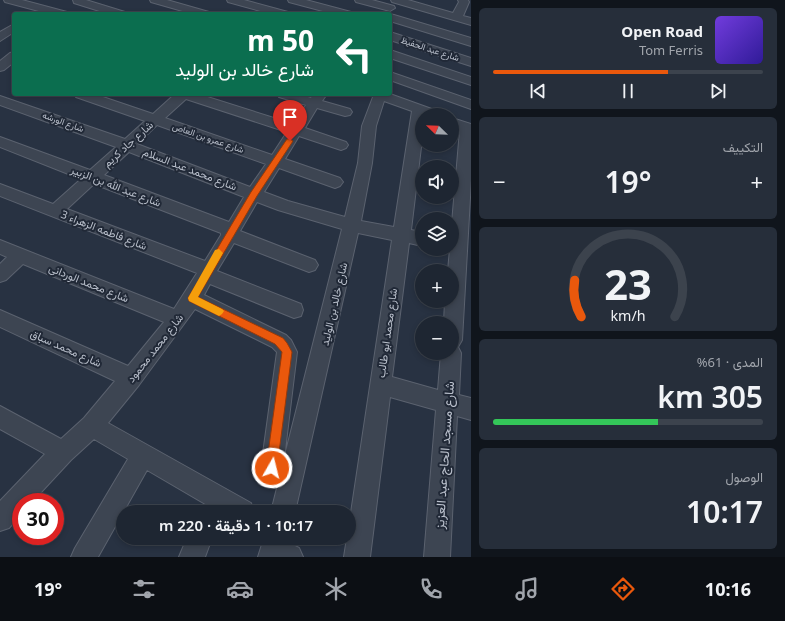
<!DOCTYPE html>
<html lang="ar">
<head>
<meta charset="utf-8">
<style>
  body { margin:0; font-family:"Noto Sans",Vazirmatn,sans-serif; background:#262e3a; color:#f1f3f6; direction:rtl; height:100vh; display:flex; flex-direction:column; font-size:15px; white-space:nowrap }
  * { box-sizing:border-box; margin:0 }
  p { font-size:13px; color:#a1a5ac }
  .icon { flex:none; width:22px; height:22px; fill:none; stroke:currentColor; stroke-width:2; stroke-linecap:round; stroke-linejoin:round }
  .map { position:relative; flex:1; overflow:hidden; direction:ltr }
  .drawer { display:flex; flex-direction:column; gap:8px; padding:8px; background:#10151c; width:314px }
  .drawer>* { flex:none }
  .guide { position:absolute; left:12px; top:12px; width:380px; height:84px; border-radius:4px; box-shadow:0 2px 6px #0003,0 0 0 1px #3c434d; direction:rtl; background:#0b6e4f; color:#fff; overflow:hidden }
  .needle { width:26px; rotate:293deg }
  .tools { position:absolute; left:415px; top:108px; display:grid; gap:8px }
  .tools a { display:grid; place-items:center; width:44px; height:44px; border-radius:50%; background:#1e2632; box-shadow:0 2px 6px #0003,0 0 0 1px #3c434d; font-size:20px }
  .speed { position:absolute; left:12px; top:493px; display:flex; gap:8px; font-size:20px; font-weight:700; text-align:center }
  .speed>* { display:grid; place-content:center; width:52px; height:52px; border-radius:50%; background:#1e2632; box-shadow:0 2px 6px #0003,0 0 0 1px #3c434d; line-height:1 }
  .speed .limit { border:6px solid #d22; background:#fff; color:#111 }
  .pin { position:absolute; display:grid; place-items:center; width:34px; height:34px; color:#fff; margin:-41px -17px; border-radius:50% 50% 50% 0; rotate:-45deg; box-shadow:0 0 4px #0007 }
  .pin .icon { rotate:45deg }
  .me { position:absolute; width:44px; margin:-22px; rotate:8deg; stroke-linejoin:round; filter:drop-shadow(0 0 3px #0008) }
  .turn { display:flex; align-items:center; gap:14px; height:84px; padding:0 12px; font-size:18px }
  .turn .icon { width:52px; height:52px; stroke-width:2.5 }
  .turn b { display:block; font-size:28px; line-height:34px }
  .big { font-size:30px; font-weight:600; line-height:1.1 }
  .drawer .tile { flex:1; display:flex; flex-direction:column; justify-content:center; gap:6px; min-width:0; padding:0 14px; border-radius:6px; background:#262e3a }
  .drawer .dial { align-items:center; gap:0 }
  .dial svg { height:104px; overflow:visible; fill:none; stroke:#3c434d; stroke-width:7; stroke-linecap:round; text-anchor:middle }
  .dial text { fill:#f1f3f6; stroke:none }
  .song { display:flex; align-items:center; gap:12px }
  .cover { width:48px; height:48px; border-radius:6px; background:linear-gradient(135deg,hsl(260 70% 55%),hsl(250 70% 35%)) }
  .played { height:4px; border-radius:2px; background:linear-gradient(90deg,#ea580c 65%,#3c434d 65%) }
  .keys { display:flex; justify-content:space-around; direction:ltr }
  .heat { display:flex; justify-content:space-between; align-items:center; font-size:22px; direction:ltr }
  .charge { height:6px; border-radius:3px; background:linear-gradient(90deg,#34c759 61%,#3c434d 0) }
  .trip { position:absolute; left:116px; top:505px; width:240px; height:40px; border-radius:20px; background:#1e2632; box-shadow:0 2px 6px #0003,0 0 0 1px #3c434d; font-weight:600; line-height:40px; text-align:center; direction:rtl }
  .tab-bar { display:flex; height:64px; justify-content:space-around; align-items:center; background:#0c0f14; color:#a1a5ac }
  .tab-bar .icon { width:28px; height:28px }
  .tab-bar .on { color:#ea580c }
  .tab-bar b { font-size:18px; color:#f1f3f6 }
  main { display:flex; flex:1; min-height:0 }
  .map>svg:first-child { display:block }
  .lines { fill:none; stroke-linecap:round; stroke-linejoin:round }
  .minor-casing { stroke:#5b626f; stroke-width:2 }
  .minor { fill:#3d4552; fill-rule:evenodd }
  .route { fill:#ea580c; stroke:#983908 }
  .slow { fill:#f59e0b }
  .labels { text-anchor:middle; stroke-width:4; stroke-linejoin:round; paint-order:stroke }
  .far-street-label { font-size:9px; fill:#bac0cc; stroke:#212937 }
  .street-label { font-size:11px; fill:#bac0cc; stroke:#212937 }
  .near-street-label { font-size:13px; fill:#bac0cc; stroke:#212937 }
</style>
</head>
<body>
<main>
<section class="drawer">
<div class="tile">
<div class="song"><i class="cover"></i><div><b>Open Road</b><p>Tom Ferris</p></div></div>
<div class="played"></div>
<div class="keys"><svg class="icon" aria-label="previous" viewBox="0 0 24 24"><path d="M18 5L8 12l10 7zM5 5v14"/></svg><svg class="icon" aria-label="pause" viewBox="0 0 24 24"><path d="M8 5v14M16 5v14"/></svg><svg class="icon" aria-label="next" viewBox="0 0 24 24"><path d="M6 5l10 7-10 7zM19 5v14"/></svg></div>
</div>
<div class="tile"><p>التكييف</p>
<div class="heat"><a>−</a><b class="big">19°</b><a>+</a></div>
</div>
<div class="tile dial"><svg viewBox="0 0 100 80">
<path d="M14 69A42 42 0 1 1 86 69"/>
<path d="M14 69A42 42 0 0 1 9 41" stroke="#ea580c"/>
<text x="50" y="56" font-size="32" font-weight="700">23</text>
<text x="50" y="72" font-size="11">km/h</text>
</svg></div>
<div class="tile"><p>المدى · 61%</p><b class="big">305 km</b><div class="charge"></div></div>
<div class="tile"><p>الوصول</p><b class="big">10:17</b></div>
</section>
<div class="map">
<svg width="471" height="557" viewBox="0 0 471 557">
  <rect width="100%" height="100%" fill="#283242"/>
  <g class="lines">
    <defs>
      <path id="minor" d="M4 0H22L67 12 69 14H50L5 2Z
        M73 0H86L125 12 127 14H109L74 3Z
        M150 0H167L209 12 211 14H193L151 2Z
        M227 0H244L288 12 290 14H271L228 2Z
        M288 0H306L351 12 353 14H334L289 2Z
        M355 0H372L394 6 395 8 390 11 356 2Z
        M391 0H408L453 13 459 2 458 0H468L469 2 463 16 471 18V25L392 2Z
        M389 14 394 15 471 38V46L390 21V14Z
        M14 24V32L0 41V32Z
        M390 32 471 58V66L390 40Z
        M390 50 471 77V85L390 58Z
        M14 52V62L4 70 0 71V61L10 53Z
        M390 72 471 100V109L390 80Z
        M74 94H94L153 114 175 94H198L293 124 306 105 279 97 277 94H298L311 98 313 94H327L322 101 350 109 352 112 350 115 345 116 317 108 305 128 346 142 348 145 346 148 341 150 299 136 285 159 340 178 343 182 340 186 335 188 279 168 264 192 288 201 345 217 358 163 362 126 373 97 370 94H390L440 112 442 115H422V139L411 230 422 232V246L409 243 392 377 438 390 441 353H452V323H444L445 301H452V271H448L450 249H452V223L460 130 452 127V118L471 124V180L462 340 458 347 461 353 459 395 471 398V420L457 416 450 557H424L436 410 390 397 370 557H344L347 538H349V526L392 240 358 233 295 512H271L280 476 272 479 264 476 261 468 277 352 272 347 195 309 139 385 108 423 251 503 254 512H219L147 470 98 557H71L75 548 128 459 94 439 71 460 32 502H21V514L9 528 0 531V501L45 454 0 429V406L61 439 84 418 115 381 0 327V310L128 366 164 322 23 264 6 280 0 282V264L7 257 0 254V240L174 309 197 273 0 196V184L53 204 81 179 0 147V137L90 170 116 147 0 105V96L125 139 145 121 76 97ZM186 99 287 132 272 155 165 118ZM384 101 412 111 394 227 361 221 372 163 376 126ZM157 125 266 164 250 187 137 144ZM129 152 244 197 229 222 104 175ZM94 184 221 233V235L205 261 67 209ZM257 202 278 210 342 229 284 459 297 352 291 340 286 335 204 295 210 284 294 318 301 316 303 310 301 304 217 271 234 243 309 272 315 270 318 265 315 260 240 231Z
        M187 538H212L205 557H179Z
        M264 538H288L287 542 299 548 303 557H258Z"/>
    </defs>
    <!-- minor casing -->
    <use href="#minor" class="minor-casing"/>
    <!-- minor -->
    <use href="#minor" class="minor"/>
  </g>
  <!-- route -->
  <path class="route" d="M287 139H290L293 141 257 196 198 297 283 338 287 343 292 352 277 468 276 472 272 473 267 472 266 468 282 352 275 344 189 301 188 298 251 192Z"/>
  <!-- slow -->
  <path class="slow" d="M219 249 223 253 198 297 222 309 224 311 222 314 219 316 189 301 188 298 215 250Z"/>
  <g class="labels">
    <!-- far-street labels -->
    <g class="far-street-label">
      <text transform="translate(430 49) rotate(18)" y="3">شارع عبد الحفيظ</text>
      <text transform="translate(63 122) rotate(20)" y="3">شارع الورشه</text>
      <text transform="translate(208 138) rotate(19)" y="3">شارع عمرو بن العاص</text>
    </g>
    <!-- street labels -->
    <g class="street-label">
      <text transform="translate(128 144) rotate(-42)" y="4">شارع جاد كريم</text>
      <text transform="translate(190 169) rotate(21)" y="4">شارع محمد عبد السلام</text>
      <text transform="translate(116 186) rotate(21)" y="4">شارع عبد الله بن الزبير</text>
      <text transform="translate(104 230) rotate(21)" y="4">شارع فاطمه الزهراء 3</text>
      <text transform="translate(89 283) rotate(22)" y="4">شارع محمد الوردانى</text>
      <text transform="translate(334 304) rotate(-77)" y="4">شارع خالد بن الوليد</text>
      <text transform="translate(387 333) rotate(-82)" y="4">شارع محمد ابو طالب</text>
      <text transform="translate(66 348) rotate(24)" y="4">شارع محمد سباق</text>
      <text transform="translate(155 348) rotate(-52)" y="4">شارع محمد محمود</text>
    </g>
    <!-- near-street labels -->
    <g class="near-street-label">
      <text transform="translate(444 455) rotate(-86)" y="5">شارع مسجد الحاج عبد العزيز</text>
    </g>
  </g>
</svg>
<div class="tools">
<a><svg class="needle" viewBox="-14 -14 28 28"><path d="M0-13l5 13h-10z" fill="#e53935"/><path d="M0 13l5-13h-10z" fill="#a1a5ac"/></svg></a>
<a><svg class="icon" aria-label="sound" viewBox="0 0 24 24"><path d="M4 9h4l5-4v14l-5-4H4zM17 9q2 3 0 6"/></svg></a>
<a><svg class="icon" aria-label="layers" viewBox="0 0 24 24"><path d="M12 4l9 5-9 5-9-5zM3 14l9 5 9-5"/></svg></a>
<a>+</a>
<a>−</a>
</div>
<div class="speed"><div class="limit">30</div></div>
<div class="pin" style="left:290px;top:141px;background:#d93025"><svg class="icon" aria-label="arrive" viewBox="0 0 24 24"><path d="M6 21V4h12l-3 4 3 4H6"/></svg></div>
<svg class="me" style="left:272px;top:468px" viewBox="-20 -20 40 40"><circle r="17" fill="#ea580c" stroke="#fff" stroke-width="3"/><path d="M0-11L8 9 0 5-8 9z" fill="#fff"/></svg>
<div class="trip">10:17 · 1 دقيقة · 220 m</div>
<div class="guide">
<div class="turn"><svg class="icon" aria-label="left" viewBox="0 0 24 24"><path d="M17 20v-9H6M10 6l-5 5 5 5"/></svg><div><b>50 m</b>شارع خالد بن الوليد</div></div>
</div>
</div>
</main>
<nav class="tab-bar">
<b>10:16</b>
<svg class="icon on" aria-label="directions" viewBox="0 0 24 24"><path d="M12 3l9 9-9 9-9-9zM9 14v-3h6M13 9l2 2-2 2"/></svg>
<svg class="icon" aria-label="music" viewBox="0 0 24 24"><path d="M9 18V5l10-2v13"/><circle cx="6" cy="18" r="3"/><circle cx="16" cy="16" r="3"/></svg>
<svg class="icon" aria-label="phone" viewBox="0 0 24 24"><path d="M5 4h4l2 5-3 2q2 4 5 5l2-3 5 2v4C11 20 4 13 5 4z"/></svg>
<svg class="icon" aria-label="climate" viewBox="0 0 24 24"><path d="M12 3v18M4 7l16 10M4 17L20 7"/></svg>
<svg class="icon" aria-label="car" viewBox="0 0 24 24"><path d="M5 17H2v-5l4-1 3-4h7l3 4 3 1v5h-3M9 17h6M6 11h13"/><circle cx="7" cy="17" r="2"/><circle cx="17" cy="17" r="2"/></svg>
<svg class="icon" aria-label="filters" viewBox="0 0 24 24"><path d="M4 7h16M4 17h16"/><circle cx="9" cy="7" r="2"/><circle cx="15" cy="17" r="2"/></svg>
<b>19°</b>
</nav>
</body>
</html>
